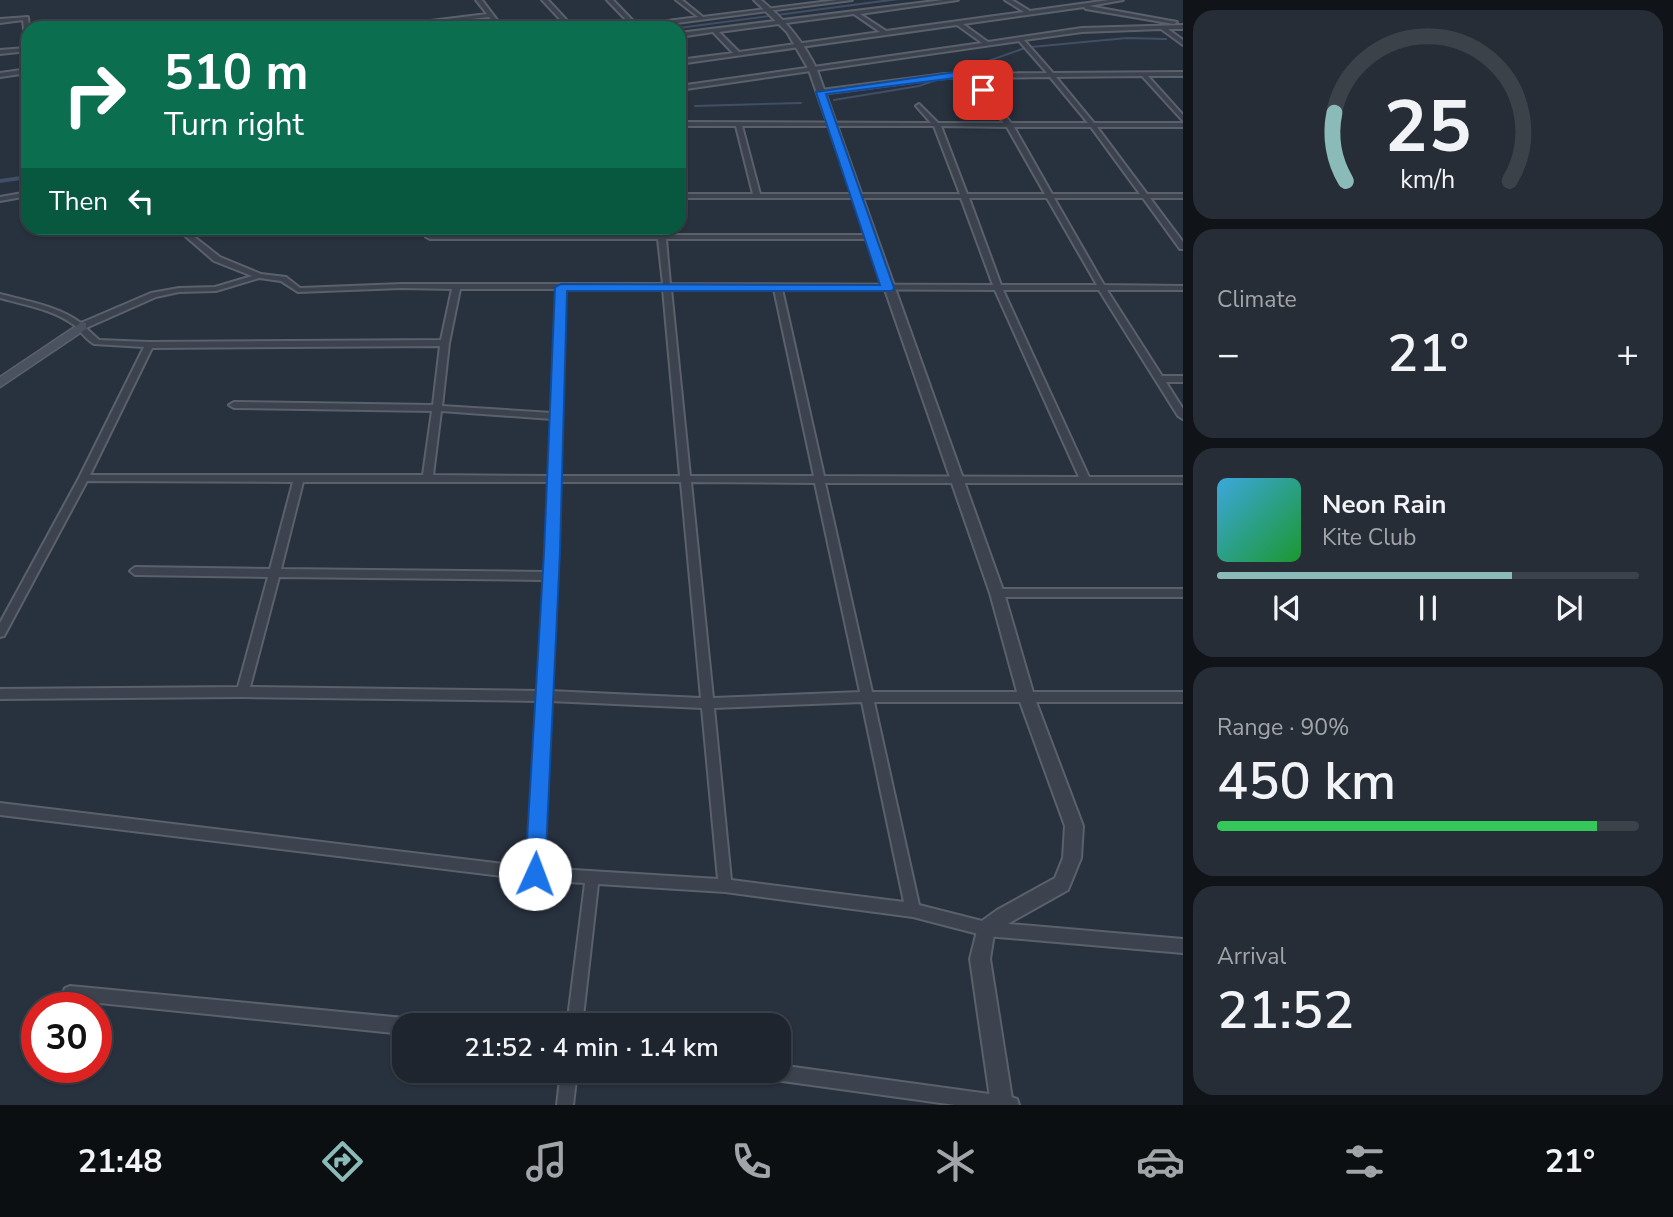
<!DOCTYPE html>
<html lang="en">
<head>
<meta charset="utf-8">
<style>
  body { margin:0; font-family:"Nunito Sans",sans-serif; background:#262d36; color:#f1f3f6; height:100vh; display:flex; flex-direction:column; font-size:26px; white-space:nowrap }
  * { box-sizing:border-box; margin:0 }
  p { font-size:23px; color:#a1a5aa }
  .icon { flex:none; width:38px; height:38px; fill:none; stroke:currentColor; stroke-width:2; stroke-linecap:round; stroke-linejoin:round }
  .map { position:relative; flex:1; overflow:hidden }
  .drawer { display:flex; flex-direction:column; gap:10px; padding:10px; background:#101419; width:490px }
  .drawer>* { flex:none }
  .hud { position:absolute; left:21px; top:21px; width:665px; height:214px; border-radius:21px; box-shadow:0 2px 5px #0004,0 0 0 2px #3c424a; background:#0b6e4f; color:#fff; overflow:hidden }
  .speed { position:absolute; left:21px; top:992px; display:flex; gap:14px; font-size:35px; font-weight:700; text-align:center }
  .speed>* { display:grid; place-content:center; width:91px; height:91px; border-radius:50%; background:#1e252e; box-shadow:0 2px 5px #0004,0 0 0 2px #3c424a; line-height:1 }
  .speed .limit { border:10px solid #d22; background:#fff; color:#111 }
  .pin { position:absolute; display:grid; place-items:center; width:60px; height:60px; color:#fff; margin:-30px; border-radius:14px; box-shadow:0 4px 10px #0006 }
  .me { position:absolute; width:77px; margin:-38px; rotate:2deg; stroke-linejoin:round; filter:drop-shadow(0 0 5px #0008) }
  .turn { display:flex; align-items:center; gap:24px; height:147px; padding:0 28px; font-size:32px }
  .turn .icon { width:91px; height:91px; stroke-width:2.5 }
  .turn b { display:block; font-size:49px; line-height:60px }
  .then { display:flex; align-items:center; height:66px; padding:0 28px; background:#0003; gap:14px; font-size:26px }
  .big { font-size:52px; font-weight:600; line-height:1.1 }
  .drawer .widget { flex:1; display:flex; flex-direction:column; justify-content:center; gap:10px; min-width:0; padding:0 24px; border-radius:21px; background:#262d36 }
  .drawer .dial { align-items:center; gap:0 }
  .dial svg { height:182px; overflow:visible; fill:none; stroke:#3c424a; stroke-width:7; stroke-linecap:round; text-anchor:middle }
  .dial text { fill:#f1f3f6; stroke:none }
  .song { display:flex; align-items:center; gap:21px }
  .cover { width:84px; height:84px; border-radius:10px; background:linear-gradient(135deg,hsl(200 70% 55%),hsl(130 70% 35%)) }
  .played { height:7px; border-radius:4px; background:linear-gradient(90deg,#8bbbb9 70%,#3c424a 70%) }
  .keys { display:flex; justify-content:space-around; direction:ltr }
  .heat { display:flex; justify-content:space-between; align-items:center; font-size:38px; direction:ltr }
  .charge { height:10px; border-radius:5px; background:linear-gradient(90deg,#34c759 90%,#3c424a 0) }
  .trip { position:absolute; left:392px; top:1013px; width:399px; height:70px; border-radius:21px; background:#1e252e; box-shadow:0 2px 5px #0004,0 0 0 2px #3c424a; font-weight:600; line-height:70px; text-align:center }
  .dock { display:flex; height:112px; justify-content:space-around; align-items:center; background:#0c0f12; color:#a1a5aa }
  .dock .icon { width:49px; height:49px }
  .dock .on { color:#8bbbb9 }
  .dock b { font-size:32px; color:#f1f3f6 }
  main { display:flex; flex:1; min-height:0 }
  .map>svg:first-child { display:block }
  .lines { fill:none; stroke-linecap:round; stroke-linejoin:round }
  .stream { stroke:#404f65; stroke-width:2 }
  .canal { fill:#404f65; fill-rule:evenodd }
  .minor-casing { stroke:#5a616b; stroke-width:4 }
  .tertiary-casing { stroke:#5a616b; stroke-width:4 }
  .secondary-casing { stroke:#5a616b; stroke-width:3 }
  .minor { fill:#3c434e; fill-rule:evenodd }
  .tertiary { fill:#3c434e; fill-rule:evenodd }
  .secondary { fill:#4a5260; fill-rule:evenodd }
  .route { fill:#1a73e8; stroke:#114b97; stroke-width:2 }
</style>
</head>
<body>
<main>
<div class="map">
<svg width="1183" height="1105" viewBox="0 0 1183 1105">
  <rect width="100%" height="100%" fill="#28313e"/>
  <g class="lines">
    <!-- stream -->
    <path class="stream" d="M1031 47 1127 38 1166 39
      M954 73 1025 48
      M834 100 919 86 942 78
      M695 106 801 103"/>
    <!-- canal -->
    <path class="canal" d="M882 0H899L679 29 671 28Z
      M28 175V179L0 183V179Z"/>
    <defs>
      <path id="minor" d="M476 0H482L503 28H497L489 17 391 28H374L487 14Z
        M542 0H548L574 28H568Z
        M607 0H613L637 25 698 17 676 0H682L703 17 837 0H852L639 28H623L632 26Z
        M943 0H958L860 14 886 31 1024 12 1005 0H1012L1030 11 1109 0H1123L1089 6 1177 22 1174 24 1086 9 1084 7 963 24 988 42 1082 28 1183 25V29H1168L1183 40V45L1161 29 1082 32 1024 40 1053 73 1183 72V76H1148L1183 115V121L1142 76 1056 77 1094 123H1183V127H1097L1147 194H1183V198H1150L1183 242V249H1180L1143 198H1054L1104 285 1183 286V290H1107L1162 376H1183V382H1166L1183 409V419L1178 416 1099 290H1003L1089 477H1183V483H825L872 692H1183V702H874L919 905 986 922 1183 939V953L986 936 913 917 725 892 598 884 582 1026H567L585 883 535 880 0 815V803L529 867 538 701 243 697 0 699V689L238 687 268 577 135 575 130 571 135 567 270 569 293 482 87 481 4 636 0 637V623L79 478 144 347 94 344C85 339 81 331 74 325 53 309 24 305 0 298V294C27 301 58 306 81 323L151 293 179 288 215 287 252 276 214 261 176 228H183L220 257 261 274 286 277 300 288 402 284H663L658 239H430L426 237 430 235H658V228H664L665 235H870L874 237 870 239H666L670 284 993 285 961 198H679V194H753L736 126H679V122L931 123 916 106 919 104 938 123H1004L969 78H945L821 94 818 92 821 90 945 74 1047 73 1019 41 679 90V86L982 43 957 25 679 64V60L733 53 713 32 679 37V33ZM854 14 880 32 739 52 719 32ZM1050 77 1088 123H1011L975 78ZM742 126H934L960 194H760ZM941 126 1007 127 1045 194H967ZM1014 127H1091L1140 194H1052ZM969 198H1047L1097 285H1001ZM259 278 281 281 298 292 402 288 452 289 441 340 149 342 99 340 86 328 156 297 179 292 216 291ZM460 289H557L552 413 442 406 449 343ZM565 289H663L680 476H560ZM671 289H774L814 476H690ZM782 289 995 290 1079 477 824 476ZM440 346 433 405 234 402 229 405 234 408 432 411 423 475H90L152 348ZM441 411 552 419 550 476 433 475ZM303 482H550L545 572 281 569ZM560 482H681L701 698 550 691ZM691 482 815 483 860 692 713 698ZM279 577 544 580 538 691 250 687ZM550 701 702 708 718 879 542 868ZM862 702 904 902 731 880 714 708Z
        M28 17 29 28H28V51L0 54V50L26 48 23 20 0 23V19Z
        M28 69V73L0 77V73Z
        M28 192V196L0 201V197Z
        M997 589H1183V597H997L993 596 992 593 993 590Z
        M70 986 404 1018 409 1021 411 1026H404V1034L70 1000 65 998 63 993 65 988Z
        M779 1065 1011 1097 1017 1099 1019 1105H955L768 1079 763 1076 760 1071H779Z
        M561 1071H577L573 1105H557Z"/>
      <path id="tertiary" d="M754 0H761C785 20 804 42 817 70L1004 593 1035 699 1083 826 1081 858 1068 890 1011 922 994 934 990 959 1013 1105H991L970 959 979 923 997 910 1055 878 1063 858 1065 826 1019 699 990 593 809 70 787 32Z"/>
      <path id="secondary" d="M82 322 86 323V329L0 387V377Z"/>
    </defs>
    <!-- minor casing -->
    <use href="#minor" class="minor-casing"/>
    <!-- tertiary casing -->
    <use href="#tertiary" class="tertiary-casing"/>
    <!-- secondary casing -->
    <use href="#secondary" class="secondary-casing"/>
    <!-- minor -->
    <use href="#minor" class="minor"/>
    <!-- tertiary -->
    <use href="#tertiary" class="tertiary"/>
    <!-- secondary -->
    <use href="#secondary" class="secondary"/>
  </g>
  <!-- route -->
  <path class="route" d="M956 72 974 73 988 90 980 92 968 78H956L826 94 894 288 892 291H567L560 552 545 874 542 880 535 883 528 880 525 874 544 552 555 287 561 284 880 285 816 92Z"/>
</svg>
<div class="speed"><div class="limit">30</div></div>
<div class="pin" style="left:983px;top:90px;background:#d93025"><svg class="icon" aria-label="arrive" viewBox="0 0 24 24"><path d="M6 21V4h12l-3 4 3 4H6"/></svg></div>
<svg class="me" style="left:535px;top:874px" viewBox="-20 -20 40 40"><circle r="19" fill="#fff"/><path d="M0-13L10 11 0 6-10 11z" fill="#1a73e8"/></svg>
<div class="trip">21:52 · 4 min · 1.4 km</div>
<div class="hud">
<div class="turn"><svg class="icon" aria-label="right" viewBox="0 0 24 24"><path d="M7 20v-9h11M14 6l5 5-5 5"/></svg><div><b>510 m</b>Turn right</div></div>
<div class="then">Then<svg class="icon" aria-label="left" viewBox="0 0 24 24"><path d="M17 20v-9H6M10 6l-5 5 5 5"/></svg></div>
</div>
</div>
<section class="drawer">
<div class="widget dial"><svg viewBox="0 0 100 80">
<path d="M14 69A42 42 0 1 1 86 69"/>
<path d="M14 69A42 42 0 0 1 9 39" stroke="#8bbbb9"/>
<text x="50" y="56" font-size="32" font-weight="700">25</text>
<text x="50" y="72" font-size="11">km/h</text>
</svg></div>
<div class="widget"><p>Climate</p>
<div class="heat"><a>−</a><b class="big">21°</b><a>+</a></div>
</div>
<div class="widget">
<div class="song"><i class="cover"></i><div><b>Neon Rain</b><p>Kite Club</p></div></div>
<div class="played"></div>
<div class="keys"><svg class="icon" aria-label="previous" viewBox="0 0 24 24"><path d="M18 5L8 12l10 7zM5 5v14"/></svg><svg class="icon" aria-label="pause" viewBox="0 0 24 24"><path d="M8 5v14M16 5v14"/></svg><svg class="icon" aria-label="next" viewBox="0 0 24 24"><path d="M6 5l10 7-10 7zM19 5v14"/></svg></div>
</div>
<div class="widget"><p>Range · 90%</p><b class="big">450 km</b><div class="charge"></div></div>
<div class="widget"><p>Arrival</p><b class="big">21:52</b></div>
</section>
</main>
<nav class="dock">
<b>21:48</b>
<svg class="icon on" aria-label="directions" viewBox="0 0 24 24"><path d="M12 3l9 9-9 9-9-9zM9 14v-3h6M13 9l2 2-2 2"/></svg>
<svg class="icon" aria-label="music" viewBox="0 0 24 24"><path d="M9 18V5l10-2v13"/><circle cx="6" cy="18" r="3"/><circle cx="16" cy="16" r="3"/></svg>
<svg class="icon" aria-label="phone" viewBox="0 0 24 24"><path d="M5 4h4l2 5-3 2q2 4 5 5l2-3 5 2v4C11 20 4 13 5 4z"/></svg>
<svg class="icon" aria-label="climate" viewBox="0 0 24 24"><path d="M12 3v18M4 7l16 10M4 17L20 7"/></svg>
<svg class="icon" aria-label="car" viewBox="0 0 24 24"><path d="M5 17H2v-5l4-1 3-4h7l3 4 3 1v5h-3M9 17h6M6 11h13"/><circle cx="7" cy="17" r="2"/><circle cx="17" cy="17" r="2"/></svg>
<svg class="icon" aria-label="filters" viewBox="0 0 24 24"><path d="M4 7h16M4 17h16"/><circle cx="9" cy="7" r="2"/><circle cx="15" cy="17" r="2"/></svg>
<b>21°</b>
</nav>
</body>
</html>
